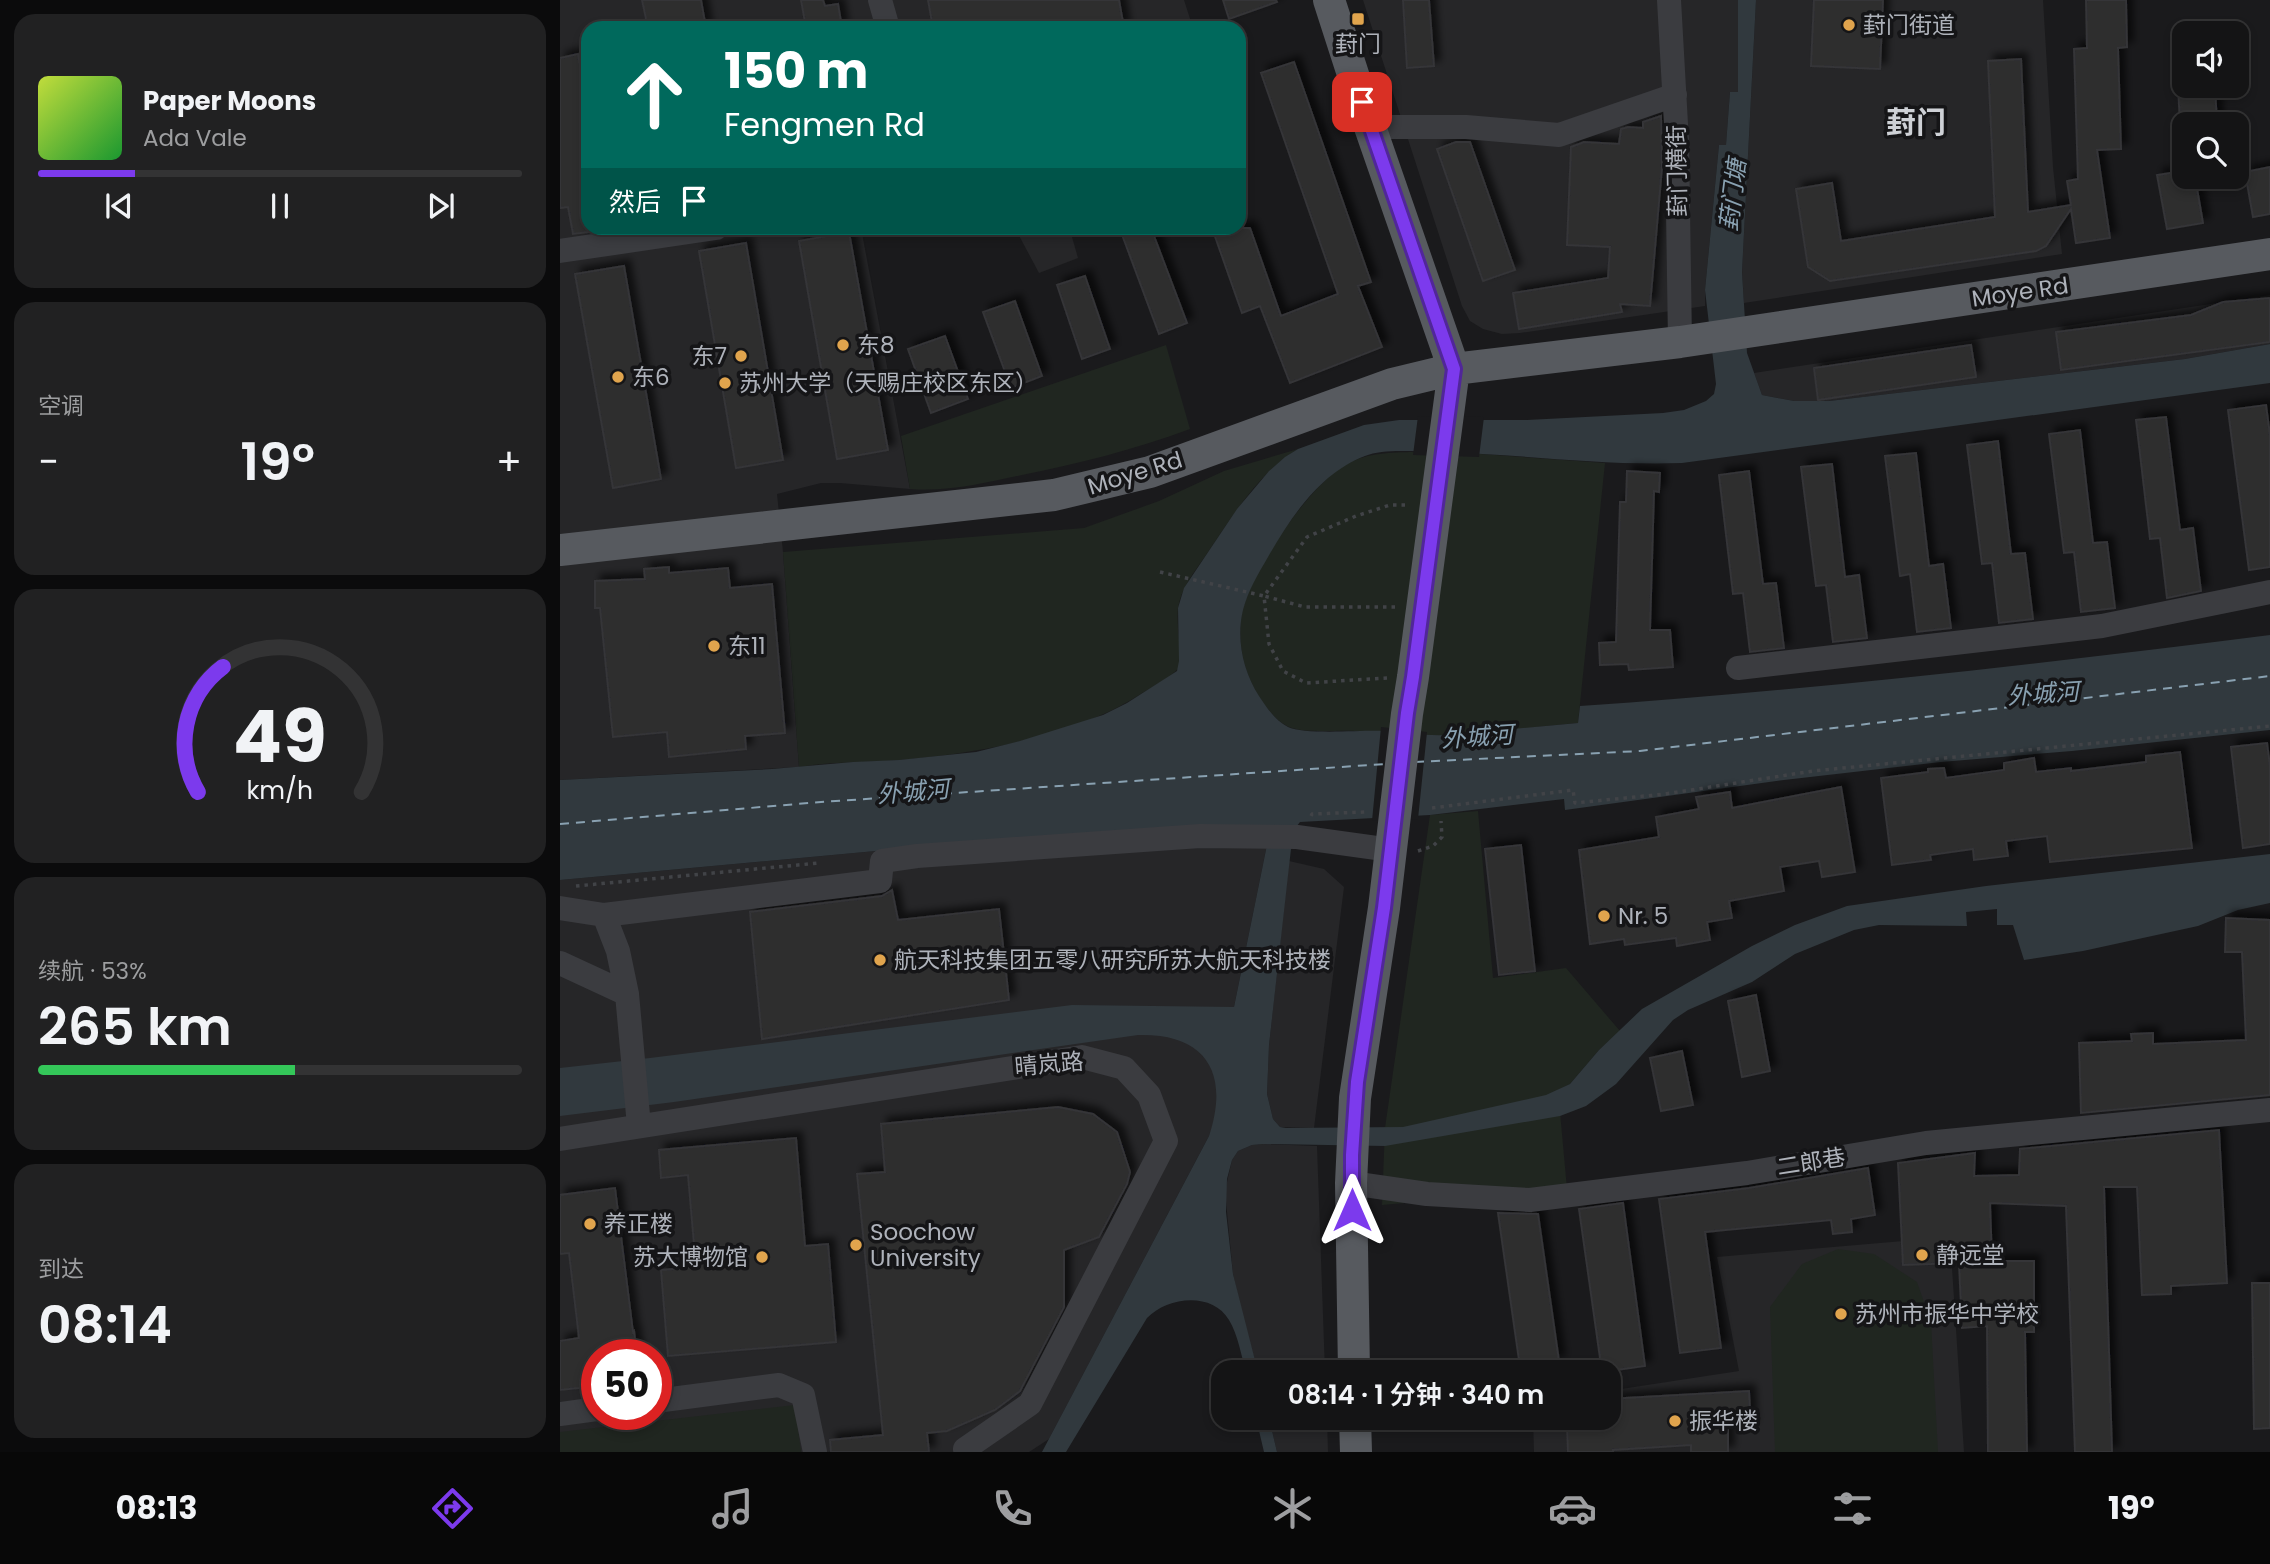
<!DOCTYPE html>
<html lang="zh">
<head>
<meta charset="utf-8">
<style>
  body { margin:0; font-family:Poppins,"Noto Sans SC",sans-serif; background:#212122; color:#f1f3f6; height:100vh; display:flex; flex-direction:column; font-size:26px; white-space:nowrap }
  * { box-sizing:border-box; margin:0 }
  p { font-size:23px; color:#9d9ea0 }
  .icon { flex:none; width:38px; height:38px; fill:none; stroke:currentColor; stroke-width:2; stroke-linecap:round; stroke-linejoin:round }
  .map { position:relative; flex:1; overflow:hidden }
  .side { display:flex; flex-direction:column; gap:14px; padding:14px; background:#0b0b0c; width:560px }
  .side>* { flex:none }
  .hud { position:absolute; left:21px; top:21px; width:665px; height:214px; border-radius:21px; box-shadow:0 4px 10px #0003,0 0 0 2px #333334; background:#00695c; color:#fff; overflow:hidden }
  .fabs { position:absolute; left:1612px; top:21px; display:grid; gap:14px }
  .fabs a { display:grid; place-items:center; width:77px; height:77px; border-radius:14px; background:#141415; box-shadow:0 4px 10px #0003,0 0 0 2px #333334; font-size:35px }
  .speed { position:absolute; left:21px; top:1339px; display:flex; gap:14px; font-size:35px; font-weight:700; text-align:center }
  .speed>* { display:grid; place-content:center; width:91px; height:91px; border-radius:50%; background:#141415; box-shadow:0 4px 10px #0003,0 0 0 2px #333334; line-height:1 }
  .speed .limit { border:10px solid #d22; background:#fff; color:#111 }
  .pin { position:absolute; display:grid; place-items:center; width:60px; height:60px; color:#fff; margin:-30px; border-radius:14px; box-shadow:0 4px 10px #0006 }
  .me { position:absolute; width:77px; margin:-38px; rotate:0deg; stroke-linejoin:round; filter:drop-shadow(0 0 5px #0008) }
  .turn { display:flex; align-items:center; gap:24px; height:147px; padding:0 28px; font-size:32px }
  .turn .icon { width:91px; height:91px; stroke-width:2.5 }
  .turn b { display:block; font-size:49px; line-height:60px }
  .then { display:flex; align-items:center; height:66px; padding:0 28px; background:#0003; gap:14px; font-size:26px }
  .big { font-size:52px; font-weight:600; line-height:1.1 }
  .side .tile { flex:1; display:flex; flex-direction:column; justify-content:center; gap:10px; min-width:0; padding:0 24px; border-radius:21px; background:#212122 }
  .side .dial { align-items:center; gap:0 }
  .dial svg { height:182px; overflow:visible; fill:none; stroke:#333334; stroke-width:7; stroke-linecap:round; text-anchor:middle }
  .dial text { fill:#f1f3f6; stroke:none }
  .song { display:flex; align-items:center; gap:21px }
  .cover { width:84px; height:84px; border-radius:10px; background:linear-gradient(135deg,hsl(70 70% 55%),hsl(130 70% 35%)) }
  .played { height:7px; border-radius:4px; background:linear-gradient(90deg,#7c3aed 20%,#333334 20%) }
  .keys { display:flex; justify-content:space-around; direction:ltr }
  .heat { display:flex; justify-content:space-between; align-items:center; font-size:38px; direction:ltr }
  .charge { height:10px; border-radius:5px; background:linear-gradient(90deg,#34c759 53%,#333334 0) }
  .trip { position:absolute; left:651px; top:1360px; width:410px; height:70px; border-radius:21px; background:#141415; box-shadow:0 4px 10px #0003,0 0 0 2px #333334; font-weight:600; line-height:70px; text-align:center }
  .menu { display:flex; height:112px; justify-content:space-around; align-items:center; background:#080808; color:#9d9ea0 }
  .menu .icon { width:49px; height:49px }
  .menu .current { color:#7c3aed }
  .menu b { font-size:32px; color:#f1f3f6 }
  main { display:flex; flex:1; min-height:0 }
  .map>svg:first-child { display:block }
  .built { fill:#262628; fill-rule:evenodd }
  .green { fill:#202620 }
  .water { fill:#31393e }
  .pier { fill:#1a1a1c }
  .lines { fill:none; stroke-linecap:round; stroke-linejoin:round }
  .ferry { stroke:#89a1b1; stroke-width:2; stroke-dasharray:9 7; stroke-linecap:butt }
  .building { fill:#2d2d2f; stroke:#343437; stroke-width:2; filter:url(#shadow) }
  .path { stroke:#414347; stroke-width:3.5; stroke-dasharray:3.5 5; stroke-linecap:butt }
  .minor { stroke:#3b3c40; stroke-width:24 }
  .major { stroke:#575a5f; stroke-width:32 }
  .route-casing { stroke:#51269a; stroke-width:18 }
  .route { stroke:#7c3aed; stroke-width:12 }
  .poi-dot { fill:#e0a44d; stroke:#151517; stroke-width:2.5 }
  .labels { text-anchor:middle; stroke-width:7; stroke-linejoin:round; paint-order:stroke }
  .poi-label { font-size:23px; fill:#aeb2ba; stroke:#151517; text-anchor:start }
  .street-label { font-size:23px; fill:#aeb2ba; stroke:#151517 }
  .water-label { font-size:24px; font-style:italic; fill:#89a1b1; stroke:#151517 }
  .district-label { font-size:30px; font-weight:bold; fill:#ced1d6; stroke:#151517 }
</style>
</head>
<body>
<main>
<section class="side">
<div class="tile">
<div class="song"><i class="cover"></i><div><b>Paper Moons</b><p>Ada Vale</p></div></div>
<div class="played"></div>
<div class="keys"><svg class="icon" aria-label="previous" viewBox="0 0 24 24"><path d="M18 5L8 12l10 7zM5 5v14"/></svg><svg class="icon" aria-label="pause" viewBox="0 0 24 24"><path d="M8 5v14M16 5v14"/></svg><svg class="icon" aria-label="next" viewBox="0 0 24 24"><path d="M6 5l10 7-10 7zM19 5v14"/></svg></div>
</div>
<div class="tile"><p>空调</p>
<div class="heat"><a>−</a><b class="big">19°</b><a>+</a></div>
</div>
<div class="tile dial"><svg viewBox="0 0 100 80">
<path d="M14 69A42 42 0 1 1 86 69"/>
<path d="M14 69A42 42 0 0 1 25 14" stroke="#7c3aed"/>
<text x="50" y="56" font-size="32" font-weight="700">49</text>
<text x="50" y="72" font-size="11">km/h</text>
</svg></div>
<div class="tile"><p>续航 · 53%</p><b class="big">265 km</b><div class="charge"></div></div>
<div class="tile"><p>到达</p><b class="big">08:14</b></div>
</section>
<div class="map">
<svg width="1710" height="1452" viewBox="0 0 1710 1452">
  <defs>
    <filter id="shadow"><feDropShadow dx="6" dy="-6" stdDeviation="3.5" flood-color="#0009"/></filter>
  </defs>
  <rect width="100%" height="100%" fill="#1a1a1c"/>
  <!-- built -->
  <path class="built" d="M0 0H624L633 28H28V228H301L350 489 280 483H261L217 494 223 552 239 767 0 780Z
    M803 0H1178V92H1170L1166 145H1159L1145 290V306L960 333 942 334 923 329 910 321 902 306Z
    M1196 0H1483L1493 167 1502 254 1184 303 1182 272Z
    M455 228H517L510 230 518 258 479 273Z
    M1710 295V344L1625 359 1269 401H1234L1202 395 1194 373Z
    M709 835 674 1007 663 1097 649 1136 489 1439 469 1452H0V880L359 847ZM37 1354H96V1414H37Z
    M729 861 764 869 784 887 754 1128 720 1127 713 1119 707 1094 709 1045Z
    M703 1144 757 1146 765 1372H698L682 1314 673 1274 665 1191 672 1160 678 1151 692 1145Z
    M1390 1237 1404 1452H974L973 1418H1048V1391L1179 1371 1157 1257Z
    M709 1418H767L768 1452H717Z"/>
  <!-- green -->
  <path class="green" d="M606 345 630 429C574 450 520 463 462 475 424 483 389 492 350 489L341 436Z
    M738 449C698 473 672 517 646 555 635 571 621 588 618 608 616 628 622 648 619 668 608 679 592 687 579 695 516 736 415 754 340 760 307 763 273 761 239 767L223 552 524 528 599 501 664 471Z
    M850 452 907 453 1045 463 1018 723C969 727 919 736 870 736 845 735 820 731 795 731 777 730 742 734 727 726 715 720 705 706 698 695 683 670 677 642 682 613 690 572 748 488 783 466 805 453 826 453 850 452Z
    M918 811 933 978 1006 968 1060 1031 1039 1050 1010 1084 998 1090 1007 1189 822 1205 825 1128 870 815Z
    M1278 1249 1314 1254 1357 1282 1371 1322 1378 1452H1215L1210 1307 1242 1264Z
    M235 1405 241 1452H0V1432Z"/>
  <!-- water -->
  <path class="water" d="M1178 0H1196L1182 272 1187 353 1202 395 1234 401H1269L1625 359 1710 344V383L1122 463C1041 466 960 454 879 452 858 452 824 448 805 456 760 473 731 517 708 557 698 574 688 591 683 610 676 639 683 671 699 696 706 707 716 721 728 727 744 735 801 730 823 731 844 732 864 736 886 735L1018 723 1020 706C1250 690 1480 664 1710 635V730L1512 751 1381 762 1224 780 1005 810 1004 799 870 815 740 822 733 831 709 1045 707 1094 713 1119 720 1127 726 1128 843 1127 986 1095 1010 1084 1039 1050 1082 1009 1192 946 1235 925 1287 906 1426 886 1710 854V903L1678 910 1638 926 1523 951 1464 960 1453 925H1437V909L1406 912 1407 926 1319 925 1294 930 1235 954 1192 982 1128 1010 1113 1020 1056 1084 1026 1106 1000 1116 825 1146 703 1144 692 1145 678 1151 672 1160 667 1179 666 1212 673 1274 698 1372H686C681 1355 678 1335 669 1320 652 1291 607 1297 587 1318L506 1452H482L649 1136C670 1073 646 1033 578 1035L114 1102 0 1116V1068L90 1058 512 1005 674 1007 709 835 359 847 0 880V780L212 769 293 762 339 760 416 752 460 741 543 715 567 703 617 671 619 661 618 608 624 588 677 509 709 471 725 457 738 449 804 425 839 420H967L1103 413 1124 410 1146 401 1154 394 1156 384 1145 290 1159 145H1166L1170 92H1178Z
    M696 1418H709L717 1452H704Z"/>
  <!-- pier -->
  <path class="pier" d="M858 416 924 417 919 457 853 455Z
    M821 727 867 732 858 819 812 821Z"/>
  <g class="lines">
    <!-- ferry -->
    <path class="ferry" d="M855 762 1080 751 1710 676
      M0 824 261 802 825 764"/>
  </g>
  <!-- building -->
  <path class="building" d="M82 0H141L146 28H88Z
    M241 0H263L265 6 278 4 282 28H246Z
    M368 0H559L564 28H373Z
    M663 0H716L717 2 669 19Z
    M843 0H869L874 66 847 68Z
    M1254 0H1323L1320 69 1251 66Z
    M1526 0H1566L1567 47 1558 48 1561 149 1537 150 1550 238 1516 243 1511 209 1486 246 1476 251 1270 281 1248 267 1236 189 1272 183 1281 241 1435 217 1428 61 1461 59 1468 212 1511 205 1507 181 1518 179 1514 49 1527 48Z
    M18 54 28 109V232L13 234 8 207 0 208V58Z
    M734 62 811 282 798 286 822 347 730 383 700 306 682 313 652 228H690L721 316 778 294 701 73Z
    M1618 86H1655L1657 124H1620Z
    M1101 116 1102 167 1090 306 1060 304 1062 312 959 329 953 293 1048 278 1050 247 1007 245 1011 147 1024 142 1059 144 1061 129 1068 127 1083 128V122Z
    M896 142H910L955 270 923 281 877 149Z
    M1710 167V214L1693 217 1685 172Z
    M1624 171V177H1635L1643 223 1607 229 1597 175Z
    M574 228H591L627 323 599 334 561 232Z
    M289 232 328 450 277 459 239 241Z
    M186 243 223 460 176 468 139 251Z
    M64 266 101 479 53 488 15 274Z
    M525 276 550 349 522 359 497 285Z
    M1710 298V342L1501 370 1496 332 1631 315 1663 302Z
    M455 301 482 376 451 388 423 312Z
    M385 336 408 399 371 413 348 349Z
    M1411 345 1416 377 1258 400 1254 368Z
    M1706 405 1710 435V567L1689 570 1668 410Z
    M1606 417 1620 530 1633 528 1641 591 1607 598 1600 538 1590 539 1576 420Z
    M1520 430 1533 543 1547 542 1555 608 1521 612 1514 552 1504 553 1489 434Z
    M1438 441 1451 554 1465 553 1473 619 1439 623 1432 563 1422 564 1407 445Z
    M1356 453 1369 566 1383 564 1391 628 1357 632 1350 574 1340 576 1325 456Z
    M1272 464 1285 577 1299 575 1307 638 1273 642 1266 585 1256 586 1241 467Z
    M1067 471 1100 473 1099 492 1094 491 1090 630H1110L1113 667 1069 670 1068 664 1040 665 1039 643 1056 642 1060 502H1066Z
    M1189 471 1203 584 1216 583 1224 648 1190 652 1183 593 1173 594 1159 475Z
    M109 567V573L168 568 170 588 212 584 225 733 185 736 186 749 109 757 107 732 53 737 40 608H35V581L85 579 84 569Z
    M1707 743 1710 766V844L1683 848 1671 747Z
    M1620 752 1632 848 1490 862 1487 836 1446 841 1448 856 1414 860 1413 849 1370 855 1371 860 1332 865 1321 778 1368 772V769L1384 768 1386 778 1444 770V763L1474 758 1476 772 1511 768V771L1586 762V756Z
    M1281 787 1295 872 1262 877 1259 861 1220 867 1224 891 1169 901 1172 918 1147 922 1150 940 1117 946 1116 938 1065 945 1064 939 1030 944 1019 850 1099 837 1096 817 1139 809 1136 797 1170 792 1172 808Z
    M961 845 975 971 939 975 925 849Z
    M332 890 338 920 439 909 449 1000 202 1039 190 912 322 896Z
    M1666 918 1710 920V1095L1521 1113 1519 1043 1572 1041 1571 1034 1593 1033V1044L1686 1040 1682 952H1665Z
    M1196 995 1210 1071 1182 1077 1168 1001Z
    M1122 1051 1133 1105 1101 1111 1090 1058Z
    M498 1107 533 1114 557 1132 570 1172 567 1184 539 1237 504 1250V1307L460 1391 435 1410 387 1431 367 1433 369 1452H271L270 1440 323 1435 297 1174 325 1172 321 1124Z
    M1659 1130 1667 1283 1611 1286V1294L1582 1295 1577 1187H1544L1552 1452H1515L1506 1206 1430 1203 1432 1261H1474V1332H1465L1467 1452H1428L1427 1326 1402 1328 1399 1263 1343 1265 1338 1163 1415 1153 1414 1176 1459 1175 1460 1149Z
    M236 1138 245 1246 268 1244 276 1342 108 1356 101 1270 136 1267 128 1175 101 1178 99 1150Z
    M1308 1168 1315 1215 1291 1219 1292 1232 1273 1234 1271 1220 1145 1232 1161 1348 1120 1353 1099 1199 1189 1188Z
    M55 1188 73 1332 74 1331 77 1354H37V1386L0 1390V1341L19 1338 9 1253 0 1254V1195Z
    M1063 1203 1085 1366 1042 1372 1019 1209Z
    M938 1213 978 1214 999 1361 960 1367Z
    M1692 1283H1710V1428L1694 1429Z
    M1189 1391 1191 1427H1168V1452H1131V1445L1053 1450V1452H1008L1007 1426 1040 1425 1041 1418H1048V1399Z"/>
  <g class="lines">
    <!-- path -->
    <path class="path" d="M600 572 704 596 709 644 723 671 746 683 827 678
      M835 607H745L704 596 747 537 796 516 830 505H850
      M872 808 1013 790 1015 803 1105 794 1253 771 1710 726
      M751 816 752 814 805 812
      M858 851 873 846 882 837 881 821
      M16 886 259 863"/>
    <!-- minor -->
    <path class="minor" d="M320 0 328 28
      M1109 0 1117 142 1120 342
      M810 127H906L999 135 1115 95
      M0 251 156 228
      M1178 668 1542 626 1710 592
      M0 908 44 915 320 881 322 861 357 856 640 836 737 837 831 850
      M44 915 58 951 67 994 79 1126
      M0 963 67 994
      M0 1139 522 1057 564 1068 589 1095 606 1141 470 1404 405 1449
      M791 1183 867 1194 970 1200 1187 1173 1366 1143 1710 1110
      M96 1401 219 1385 243 1395 255 1452
      M0 1414 37 1409"/>
    <!-- major -->
    <path class="major" d="M769 0 810 127 894 369 853 677 847 714 824 908 795 1098 791 1183 794 1372
      M0 550 494 495 590 472 832 384 894 369 1120 342 1710 254
      M795 1418 796 1452"/>
  </g>
  <g class="lines">
    <defs>
      <path id="route" d="M792 1210V1155L797 1082 824 908 847 713 853 677 894 369 802 102"/>
    </defs>
    <!-- route casing -->
    <use href="#route" class="route-casing"/>
    <!-- route -->
    <use href="#route" class="route"/>
  </g>
  <!-- markers -->
  <g class="poi-dot">
    <rect x="791" y="12" width="14" height="14" rx="3.5"/>
    <circle cx="1289" cy="25" r="7"/>
    <circle cx="283" cy="345" r="7"/>
    <circle cx="181" cy="356" r="7"/>
    <circle cx="58" cy="377" r="7"/>
    <circle cx="165" cy="383" r="7"/>
    <circle cx="154" cy="646" r="7"/>
    <circle cx="1044" cy="916" r="7"/>
    <circle cx="320" cy="960" r="7"/>
    <circle cx="30" cy="1224" r="7"/>
    <circle cx="296" cy="1245" r="7"/>
    <circle cx="1362" cy="1255" r="7"/>
    <circle cx="202" cy="1257" r="7"/>
    <circle cx="1281" cy="1314" r="7"/>
    <circle cx="1115" cy="1421" r="7"/>
  </g>
  <g class="labels">
    <!-- poi labels -->
    <g class="poi-label">
      <text x="1303" y="33">葑门街道</text>
      <text x="798" y="52" text-anchor="middle">葑门</text>
      <text x="297" y="353">东8</text>
      <text x="167" y="364" text-anchor="end">东7</text>
      <text x="72" y="385">东6</text>
      <text x="179" y="391">苏州大学（天赐庄校区东区）</text>
      <text x="168" y="654">东11</text>
      <text x="1058" y="924">Nr. 5</text>
      <text x="334" y="968">航天科技集团五零八研究所苏大航天科技楼</text>
      <text x="44" y="1232">养正楼</text>
      <text x="310" y="1240">Soochow<tspan x="310" dy="26">University</tspan></text>
      <text x="1376" y="1263">静远堂</text>
      <text x="188" y="1265" text-anchor="end">苏大博物馆</text>
      <text x="1295" y="1322">苏州市振华中学校</text>
      <text x="1129" y="1429">振华楼</text>
    </g>
    <!-- street labels -->
    <g class="street-label">
      <text transform="translate(1117 171) rotate(-91)" y="8">葑门横街</text>
      <text transform="translate(1460 292) rotate(-8)" y="8">Moye Rd</text>
      <text transform="translate(575 473) rotate(-17)" y="8">Moye Rd</text>
      <text transform="translate(489 1064) rotate(-5)" y="8">晴岚路</text>
      <text transform="translate(1251 1162) rotate(-9)" y="8">二郎巷</text>
    </g>
    <!-- water labels -->
    <g class="water-label">
      <text transform="translate(1173 195) rotate(-83)" y="8">葑门塘</text>
      <text transform="translate(1483 694) rotate(-4)" y="8">外城河</text>
      <text transform="translate(917 737) rotate(-4)" y="8">外城河</text>
      <text transform="translate(353 792) rotate(-5)" y="8">外城河</text>
    </g>
    <!-- district labels -->
    <g class="district-label">
      <text x="1356" y="133">葑门</text>
    </g>
  </g>
</svg>
<div class="fabs">
<a><svg class="icon" aria-label="sound" viewBox="0 0 24 24"><path d="M4 9h4l5-4v14l-5-4H4zM17 9q2 3 0 6"/></svg></a>
<a><svg class="icon" aria-label="search" viewBox="0 0 24 24"><circle cx="10" cy="10" r="6"/><path d="M15 15l6 6"/></svg></a>
</div>
<div class="speed"><div class="limit">50</div></div>
<div class="pin" style="left:802px;top:102px;background:#d93025"><svg class="icon" aria-label="arrive" viewBox="0 0 24 24"><path d="M6 21V4h12l-3 4 3 4H6"/></svg></div>
<svg class="me" style="left:792px;top:1210px" viewBox="-20 -20 40 40"><path d="M0-17L14 15 0 8-14 15z" fill="#7c3aed" stroke="#fff" stroke-width="4"/></svg>
<div class="trip">08:14 · 1 分钟 · 340 m</div>
<div class="hud">
<div class="turn"><svg class="icon" aria-label="ahead" viewBox="0 0 24 24"><path d="M12 20V5M6 11l6-6 6 6"/></svg><div><b>150 m</b>Fengmen Rd</div></div>
<div class="then">然后<svg class="icon" aria-label="arrive" viewBox="0 0 24 24"><path d="M6 21V4h12l-3 4 3 4H6"/></svg></div>
</div>
</div>
</main>
<nav class="menu">
<b>08:13</b>
<svg class="icon current" aria-label="directions" viewBox="0 0 24 24"><path d="M12 3l9 9-9 9-9-9zM9 14v-3h6M13 9l2 2-2 2"/></svg>
<svg class="icon" aria-label="music" viewBox="0 0 24 24"><path d="M9 18V5l10-2v13"/><circle cx="6" cy="18" r="3"/><circle cx="16" cy="16" r="3"/></svg>
<svg class="icon" aria-label="phone" viewBox="0 0 24 24"><path d="M5 4h4l2 5-3 2q2 4 5 5l2-3 5 2v4C11 20 4 13 5 4z"/></svg>
<svg class="icon" aria-label="climate" viewBox="0 0 24 24"><path d="M12 3v18M4 7l16 10M4 17L20 7"/></svg>
<svg class="icon" aria-label="car" viewBox="0 0 24 24"><path d="M5 17H2v-5l4-1 3-4h7l3 4 3 1v5h-3M9 17h6M6 11h13"/><circle cx="7" cy="17" r="2"/><circle cx="17" cy="17" r="2"/></svg>
<svg class="icon" aria-label="filters" viewBox="0 0 24 24"><path d="M4 7h16M4 17h16"/><circle cx="9" cy="7" r="2"/><circle cx="15" cy="17" r="2"/></svg>
<b>19°</b>
</nav>
</body>
</html>
